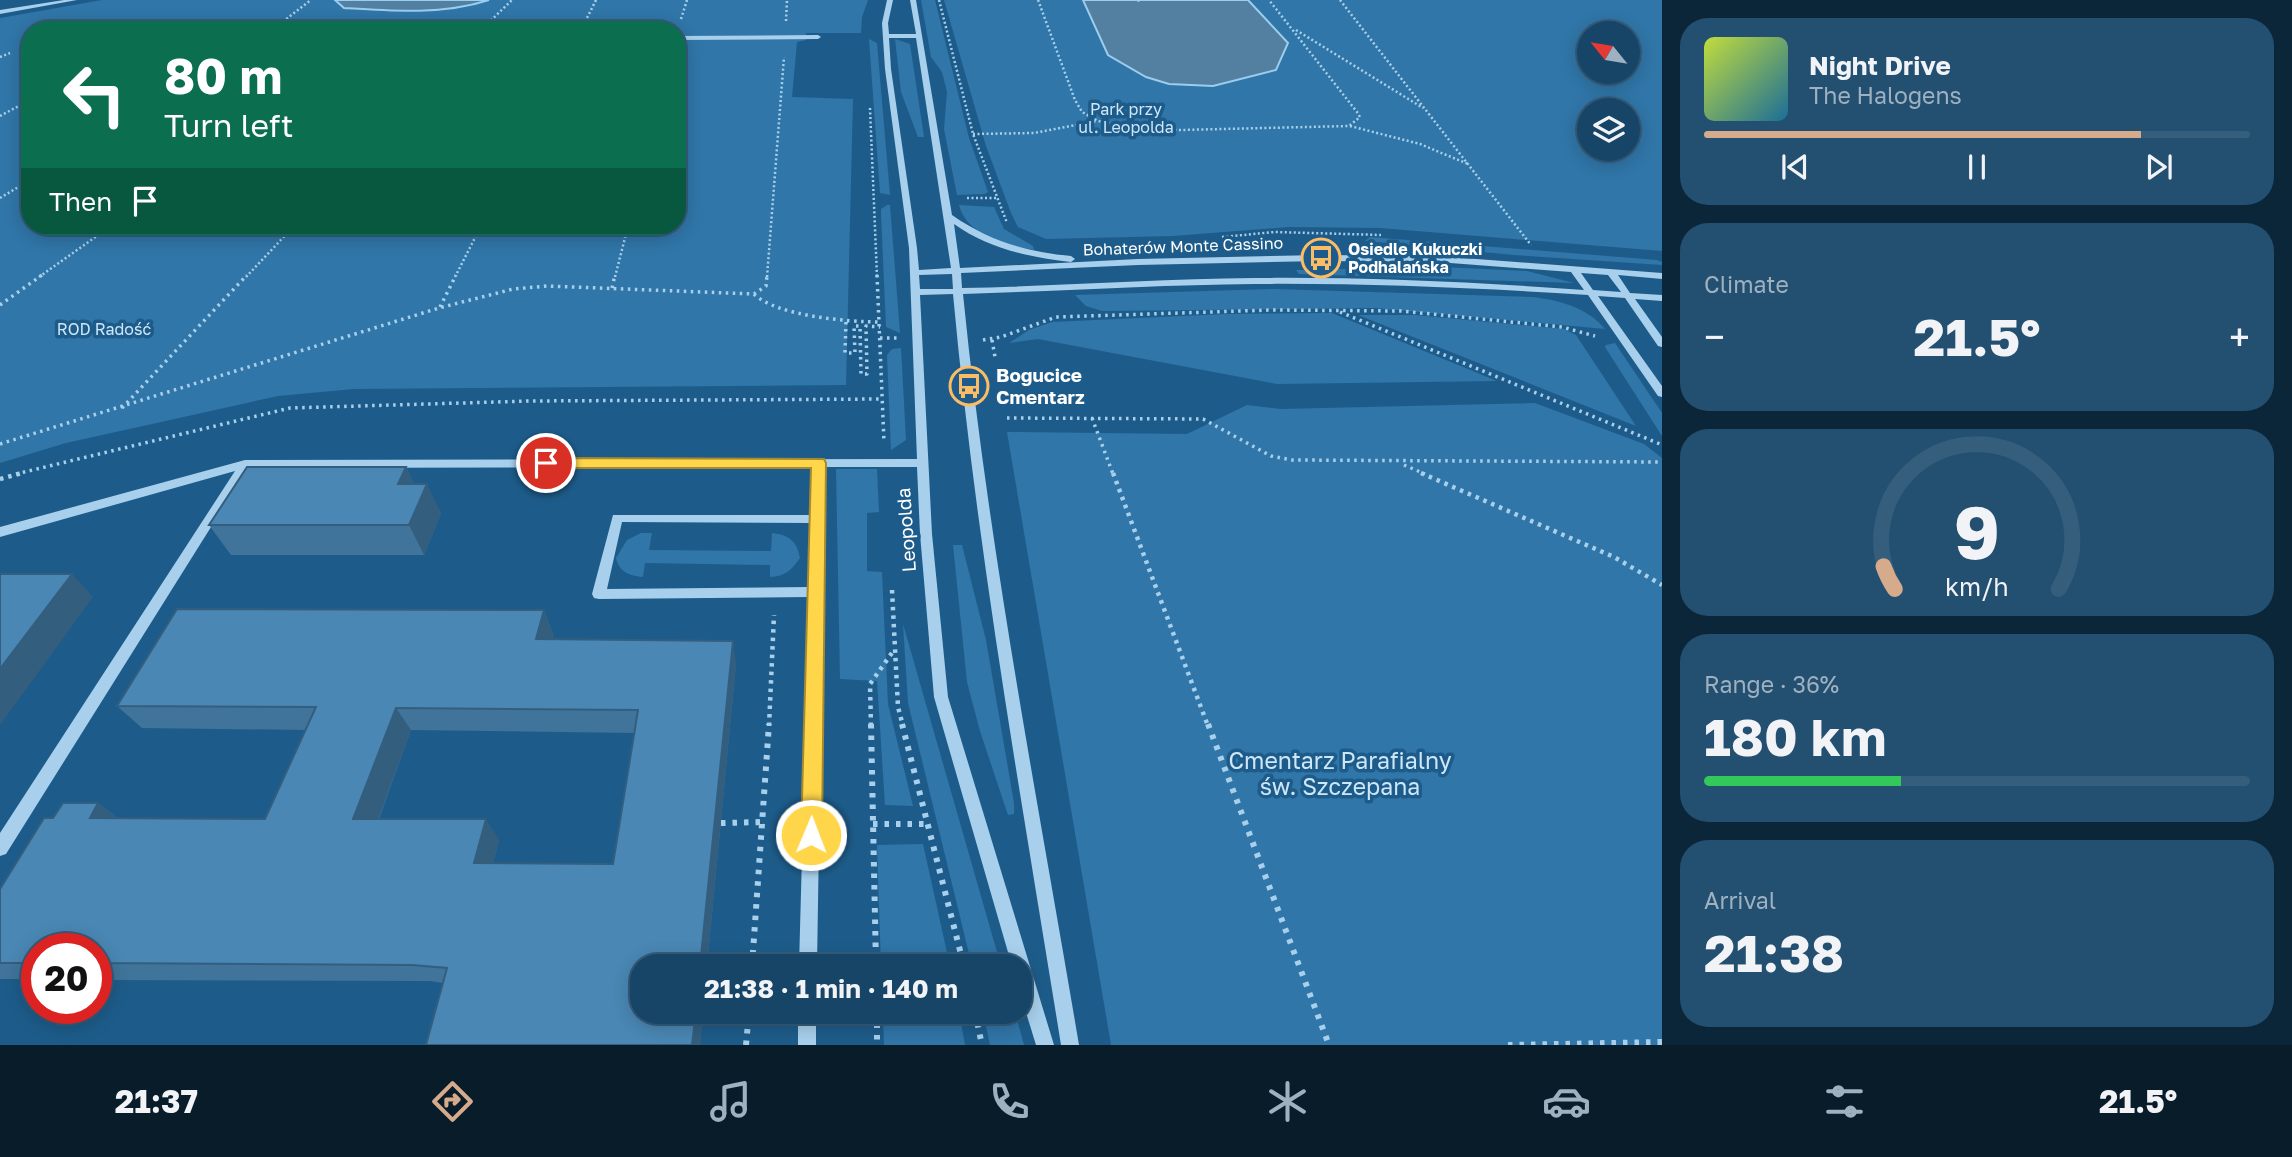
<!DOCTYPE html>
<html lang="en">
<head>
<meta charset="utf-8">
<style>
  body { margin:0; font-family:"Golos Text",sans-serif; background:#234f71; color:#f1f3f6; height:100vh; display:flex; flex-direction:column; font-size:26px; white-space:nowrap }
  * { box-sizing:border-box; margin:0 }
  p { font-size:23px; color:#9eb1c0 }
  .icon { flex:none; width:38px; height:38px; fill:none; stroke:currentColor; stroke-width:2; stroke-linecap:round; stroke-linejoin:round }
  .map { position:relative; flex:1; overflow:hidden }
  .sheet { display:flex; flex-direction:column; gap:18px; padding:18px; background:#0c2639; width:630px }
  .sheet>* { flex:none }
  .top-card { position:absolute; left:21px; top:21px; width:665px; height:214px; border-radius:28px; box-shadow:0 4px 18px #0003,0 0 0 2px #355d7c; background:#0b6e4f; color:#fff; overflow:hidden }
  .needle { width:46px; rotate:300deg }
  .fabs { position:absolute; left:1577px; top:21px; display:grid; gap:14px }
  .fabs a { display:grid; place-items:center; width:63px; height:63px; border-radius:50%; background:#164568; box-shadow:0 4px 18px #0003,0 0 0 2px #355d7c; font-size:35px }
  .speed { position:absolute; left:21px; top:933px; display:flex; gap:14px; font-size:35px; font-weight:700; text-align:center }
  .speed>* { display:grid; place-content:center; width:91px; height:91px; border-radius:50%; background:#164568; box-shadow:0 4px 18px #0003,0 0 0 2px #355d7c; line-height:1 }
  .speed .limit { border:10px solid #d22; background:#fff; color:#111 }
  .pin { position:absolute; display:grid; place-items:center; width:60px; height:60px; color:#fff; margin:-30px; border:4px solid #fff; border-radius:50%; box-shadow:0 2px 7px #0007 }
  .me { position:absolute; width:77px; margin:-38px; rotate:1deg; stroke-linejoin:round; filter:drop-shadow(0 0 5px #0008) }
  .turn { display:flex; align-items:center; gap:24px; height:147px; padding:0 28px; font-size:32px }
  .turn .icon { width:91px; height:91px; stroke-width:2.5 }
  .turn b { display:block; font-size:49px; line-height:60px }
  .then { display:flex; align-items:center; height:66px; padding:0 28px; background:#0003; gap:14px; font-size:26px }
  .big { font-size:52px; font-weight:700; line-height:1.1 }
  .sheet .widget { flex:1; display:flex; flex-direction:column; justify-content:center; gap:10px; min-width:0; padding:0 24px; border-radius:28px; background:#234f71 }
  .sheet .dial { align-items:center; gap:0 }
  .dial svg { height:182px; overflow:visible; fill:none; stroke:#355d7c; stroke-width:7; stroke-linecap:round; text-anchor:middle }
  .dial text { fill:#f1f3f6; stroke:none }
  .song { display:flex; align-items:center; gap:21px }
  .cover { width:84px; height:84px; border-radius:10px; background:linear-gradient(135deg,hsl(70 70% 55%),hsl(200 70% 35%)) }
  .played { height:7px; border-radius:4px; background:linear-gradient(90deg,#d6ab8b 80%,#355d7c 80%) }
  .keys { display:flex; justify-content:space-around; direction:ltr }
  .heat { display:flex; justify-content:space-between; align-items:center; font-size:38px; direction:ltr }
  .charge { height:10px; border-radius:5px; background:linear-gradient(90deg,#34c759 36%,#355d7c 0) }
  .trip { position:absolute; left:630px; top:954px; width:402px; height:70px; border-radius:28px; background:#164568; box-shadow:0 4px 18px #0003,0 0 0 2px #355d7c; font-weight:700; line-height:70px; text-align:center }
  .menu { display:flex; height:112px; justify-content:space-around; align-items:center; background:#091c2a; color:#9eb1c0 }
  .menu .icon { width:49px; height:49px }
  .menu .current { color:#d6ab8b }
  .menu b { font-size:32px; color:#f1f3f6 }
  main { display:flex; flex:1; min-height:0 }
  .map>svg:first-child { display:block }
  .green { fill:#3076a8; fill-rule:evenodd }
  .water { fill:#537fa0; stroke:#9bcdee; stroke-width:2 }
  .lines { fill:none; stroke-linecap:round; stroke-linejoin:round }
  .path-far3 { stroke:#a8d0ec; stroke-width:2.5; stroke-dasharray:2 2.5; stroke-linecap:butt }
  .path-far2 { stroke:#a8d0ec; stroke-width:3.5; stroke-dasharray:2.5 4.5; stroke-linecap:butt }
  .path-far1 { stroke:#a8d0ec; stroke-width:4.5; stroke-dasharray:3.5 5; stroke-linecap:butt }
  .path { stroke:#a8d0ec; stroke-width:6; stroke-dasharray:4.5 7; stroke-linecap:butt }
  .minor { fill:#a8d0ec; fill-rule:evenodd }
  .wall { fill:#40749b; fill-rule:evenodd }
  .shaded-wall { fill:#345e7e }
  .building { fill:#4a87b4; stroke:#345e7e; stroke-width:2; fill-rule:evenodd }
  .route { fill:#ffd54a; stroke:#a68a30; stroke-width:2 }
  .labels { text-anchor:middle; stroke-width:7; stroke-linejoin:round; paint-order:stroke }
  .far-park-label { font-size:16px; fill:#cde7f9; stroke:#1d5c8a }
  .far-street-label { font-size:16px; fill:#fff; stroke:#1d5c8a }
  .far-poi-label { font-size:16px; font-weight:bold; fill:#fff; stroke:#1d5c8a; text-anchor:start }
  .poi-label { font-size:19px; font-weight:bold; fill:#fff; stroke:#1d5c8a; text-anchor:start }
  .street-label { font-size:19px; fill:#fff; stroke:#1d5c8a }
  .near-park-label { font-size:23px; fill:#cde7f9; stroke:#1d5c8a }
</style>
</head>
<body>
<main>
<div class="map">
<svg width="1662" height="1045" viewBox="0 0 1662 1045">
  <rect width="100%" height="100%" fill="#1d5c8a"/>
  <!-- green -->
  <path class="green" d="M102 0H868L862 17 861 33H806V40L797 42 792 97 853 99 846 385 354 389 278 396 66 443 0 463V18ZM30 30H677V226H30Z
    M921 0H935L969 138 988 192 985 194 957 195 944 129 947 92 942 72 931 57Z
    M944 0H1662V251L1380 228 1288 227 1173 236 1046 239 1018 227 1011 213 986 146ZM1589 33H1628V72H1589ZM1589 110H1628V149H1589Z
    M869 39 877 43 890 195 880 193Z
    M895 39 910 44 924 137H918L901 92Z
    M887 205H890L900 333 886 327 881 213V209Z
    M959 205 994 207 1004 229 1033 246 1034 250C1006 245 967 236 959 205Z
    M1370 237 1657 260 1662 262V265L1514 255 1365 241Z
    M1441 267 1527 271 1574 283 1299 274 1296 270Z
    M1274 289 1532 297C1560 300 1588 308 1605 329L1375 308 1102 311 1086 306 1075 295Z
    M1332 313 1497 381 1277 384 1038 339 1009 343 1029 330 1052 322 1225 314Z
    M1358 315H1415L1564 329 1576 335 1636 426Z
    M1615 343 1662 413V436L1605 347 1606 345Z
    M901 348 906 440 891 450 887 355 892 349Z
    M1535 403 1644 444 1662 458V1045H1111L1007 432 1187 434 1247 405 1281 409Z
    M836 469H877L879 512 867 513V571L882 572 888 704 913 806 885 805 877 681 840 679Z
    M641 533H652L649 550 771 551 772 533C789 535 797 541 800 558 791 571 785 576 770 577V565L645 563 643 577C630 576 619 572 616 558L627 540Z
    M953 545H962L986 640 1014 803V814L1008 815 980 731 967 682Z
    M903 624 1001 966H972L908 703Z
    M923 844 950 966H881L877 845Z
    M883 1012H959L965 1045H884Z
    M983 1012H1015L1024 1045H990Z"/>
  <!-- water -->
  <path class="water" d="M335 0H489C443 15 391 11 344 8Z
    M1083 0H1248L1288 43 1276 70 1213 86 1169 84 1146 77 1108 55Z"/>
  <g class="lines">
    <!-- path-far3 -->
    <path class="path-far3" d="M939 0 973 134 1007 223
      M1038 0 1075 100 1082 112 1098 121 1134 128 1181 130 1349 126 1360 117 1357 112 1269 0
      M1138 0 1140 2
      M1340 0 1531 245
      M681 19 687 0
      M786 21 787 0
      M48 30 55 25
      M272 30 311 0
      M481 30 512 0
      M581 30 596 0
      M1296 30 1423 108
      M0 57 10 53
      M870 108 877 277
      M0 116 30 100
      M1350 126 1420 144 1468 164
      M973 134 1034 133 1097 121
      M0 198 30 180
      M967 198H996
      M1222 237 1275 232 1381 235
      M39 277 111 226
      M246 277 294 226
      M455 277 481 226
      M615 277 628 226
      M767 277 784 57"/>
    <!-- path-far2 -->
    <path class="path-far2" d="M877 275 884 442
      M612 288 615 275
      M754 294C776 316 849 322 880 322
      M0 305 42 275
      M440 307 456 275
      M1340 312 1660 444
      M846 322 845 353H855L854 326H860L861 374H867L866 326 880 327
      M880 338H898
      M983 340 1001 337 1056 317 1272 310 1401 311 1562 327 1595 336
      M992 340 995 357
      M122 408 247 275
      M1007 418 1203 419 1271 456 1292 460 1662 462
      M1092 418 1113 474
      M0 444 439 308 513 289 547 286 754 294 766 286 767 275
      M1404 465 1425 474
      M16 474 290 408 530 401 883 399"/>
    <!-- path-far1 -->
    <path class="path-far1" d="M1113 473 1208 726
      M1421 473 1614 557 1662 585
      M0 479 22 473
      M892 590 898 707 903 726
      M769 726 774 615
      M871 726 870 684 894 650"/>
    <!-- path -->
    <path class="path" d="M871 724 876 966
      M902 724 964 966
      M1208 724 1329 1045
      M721 823 764 822
      M873 824H928
      M752 966 769 724
      M877 1012V1045
      M975 1012 982 1045
      M746 1045 749 1012
      M1508 1045 1662 1042"/>
    <!-- minor -->
    <path class="minor" d="M64 0H77L0 14V10Z
      M887 0H893L888 23 889 34H916L910 0H916L952 215C989 241 1027 252 1071 256L1075 259 1071 262C1029 257 989 249 954 224L960 268 1138 259 1321 255 1437 256 1662 273V279L1618 275 1630 293 1662 295V301L1635 299 1662 337V347L1658 346 1625 298 1598 296 1662 386V397L1658 396 1588 295C1477 288 1365 283 1254 284 1157 285 1060 291 963 294 988 546 1037 796 1079 1045H1061C1021 796 976 546 953 294L920 295 932 534 948 697 1054 1045H1036L1020 993V966H1012L934 697 920 534 917 467H825L817 966H799L809 597 599 599 594 598 592 594 613 515H812L813 467 248 468 6 854 0 856V833L235 471 0 537V527L245 460 917 459 909 248 885 69 882 23ZM889 38H916L951 268 919 270 917 248 891 69ZM1321 261 1437 262 1571 272 1584 290C1474 282 1364 277 1254 278 1157 279 1060 286 962 288L961 273 1138 265ZM1581 273 1608 275 1621 292 1593 290ZM952 274 953 289H920L919 275ZM622 522 812 523 810 587 607 589Z
      M677 36 818 35 821 37 818 39 677 40Z
      M25 45H30V49L23 48Z
      M798 1012H816V1045H798Z"/>
  </g>
  <!-- wall -->
  <path class="wall" d="M406 467 414 484 441 513 424 555H231L209 525Z
    M544 610 553 634 552 640 736 664 707 966H642V1012H703L700 1045 443 983 430 981 96 980V948H37V979H0V889L53 818 98 803 118 818 265 819 306 730 142 728 117 706ZM411 730 635 733 613 864 493 863 499 840 379 819Z"/>
  <!-- shaded-wall -->
  <path class="shaded-wall" d="M406 467 420 497 398 484Z
    M427 484 441 513 424 555 409 525Z
    M72 574 93 597 0 725V669Z
    M544 610 553 634 546 663 536 639Z
    M733 641 736 664 707 966H700Z
    M396 708 411 730 371 839 353 819Z
    M98 803 126 824 90 818Z
    M486 819 499 840 488 883 474 863Z
    M696 1012H703L700 1045H692Z"/>
  <!-- building -->
  <path class="building" d="M247 467H406L398 484H427L409 525H209Z
    M0 574H72L0 669Z
    M177 609 544 610 536 639 733 641 700 966H642V1012H696L692 1045H426L447 968 412 965 96 963V948H37V963H0V889L44 818H53L63 803H98L90 818 265 819 316 707 117 706ZM396 708 638 710 613 864 474 863 486 819H353Z"/>
  <!-- route -->
  <path class="route" d="M546 458 824 459 826 463 822 835 819 842 811 845 804 842 801 835 811 468H546L538 463Z"/>
  <!-- icons -->
  <defs>
    <symbol id="bus-ring" viewBox="-11 -11 22 22"><circle r="9.5" fill="#1d5c8a" stroke="#fcbc65" stroke-width="1.5"/><path d="M-5-6H5V4H4V6H2V4H-2V6H-4V4H-5ZM-3.5-4V0h7V-4ZM-3.5 1.2v1.5H-2V1.2ZM2 1.2v1.5H3.5V1.2Z" fill="#fcbc65"/></symbol>
  </defs>
  <g fill-rule="evenodd">
    <use href="#bus-ring" x="1299" y="236" width="44" height="44"/>
    <use href="#bus-ring" x="947" y="364" width="44" height="44"/>
  </g>
  <g class="labels">
    <!-- far-park labels -->
    <g class="far-park-label">
      <text x="1126" y="115">Park przy<tspan x="1126" dy="18">ul. Leopolda</tspan></text>
      <text x="104" y="335">ROD Radość</text>
    </g>
    <!-- far-street labels -->
    <g class="far-street-label">
      <text transform="translate(1183 246) rotate(-2)" y="6">Bohaterów Monte Cassino</text>
    </g>
    <!-- far-poi labels -->
    <g class="far-poi-label">
      <text x="1348" y="255">Osiedle Kukuczki<tspan x="1348" dy="18">Podhalańska</tspan></text>
    </g>
    <!-- poi labels -->
    <g class="poi-label">
      <text x="996" y="382">Bogucice<tspan x="996" dy="22">Cmentarz</tspan></text>
    </g>
    <!-- street labels -->
    <g class="street-label">
      <text transform="translate(906 530) rotate(-94)" y="7">Leopolda</text>
    </g>
    <!-- near-park labels -->
    <g class="near-park-label">
      <text x="1340" y="769">Cmentarz Parafialny<tspan x="1340" dy="26">św. Szczepana</tspan></text>
    </g>
  </g>
</svg>
<div class="fabs">
<a><svg class="needle" viewBox="-14 -14 28 28"><path d="M0-13l5 13h-10z" fill="#e53935"/><path d="M0 13l5-13h-10z" fill="#9eb1c0"/></svg></a>
<a><svg class="icon" aria-label="layers" viewBox="0 0 24 24"><path d="M12 4l9 5-9 5-9-5zM3 14l9 5 9-5"/></svg></a>
</div>
<div class="speed"><div class="limit">20</div></div>
<div class="pin" style="left:546px;top:463px;background:#d93025"><svg class="icon" aria-label="arrive" viewBox="0 0 24 24"><path d="M6 21V4h12l-3 4 3 4H6"/></svg></div>
<svg class="me" style="left:811px;top:835px" viewBox="-20 -20 40 40"><circle r="17" fill="#ffd54a" stroke="#fff" stroke-width="3"/><path d="M0-11L8 9 0 5-8 9z" fill="#fff"/></svg>
<div class="trip">21:38 · 1 min · 140 m</div>
<div class="top-card">
<div class="turn"><svg class="icon" aria-label="left" viewBox="0 0 24 24"><path d="M17 20v-9H6M10 6l-5 5 5 5"/></svg><div><b>80 m</b>Turn left</div></div>
<div class="then">Then<svg class="icon" aria-label="arrive" viewBox="0 0 24 24"><path d="M6 21V4h12l-3 4 3 4H6"/></svg></div>
</div>
</div>
<section class="sheet">
<div class="widget">
<div class="song"><i class="cover"></i><div><b>Night Drive</b><p>The Halogens</p></div></div>
<div class="played"></div>
<div class="keys"><svg class="icon" aria-label="previous" viewBox="0 0 24 24"><path d="M18 5L8 12l10 7zM5 5v14"/></svg><svg class="icon" aria-label="pause" viewBox="0 0 24 24"><path d="M8 5v14M16 5v14"/></svg><svg class="icon" aria-label="next" viewBox="0 0 24 24"><path d="M6 5l10 7-10 7zM19 5v14"/></svg></div>
</div>
<div class="widget"><p>Climate</p>
<div class="heat"><a>−</a><b class="big">21.5°</b><a>+</a></div>
</div>
<div class="widget dial"><svg viewBox="0 0 100 80">
<path d="M14 69A42 42 0 1 1 86 69"/>
<path d="M14 69A42 42 0 0 1 9 59" stroke="#d6ab8b"/>
<text x="50" y="56" font-size="32" font-weight="700">9</text>
<text x="50" y="72" font-size="11">km/h</text>
</svg></div>
<div class="widget"><p>Range · 36%</p><b class="big">180 km</b><div class="charge"></div></div>
<div class="widget"><p>Arrival</p><b class="big">21:38</b></div>
</section>
</main>
<nav class="menu">
<b>21:37</b>
<svg class="icon current" aria-label="directions" viewBox="0 0 24 24"><path d="M12 3l9 9-9 9-9-9zM9 14v-3h6M13 9l2 2-2 2"/></svg>
<svg class="icon" aria-label="music" viewBox="0 0 24 24"><path d="M9 18V5l10-2v13"/><circle cx="6" cy="18" r="3"/><circle cx="16" cy="16" r="3"/></svg>
<svg class="icon" aria-label="phone" viewBox="0 0 24 24"><path d="M5 4h4l2 5-3 2q2 4 5 5l2-3 5 2v4C11 20 4 13 5 4z"/></svg>
<svg class="icon" aria-label="climate" viewBox="0 0 24 24"><path d="M12 3v18M4 7l16 10M4 17L20 7"/></svg>
<svg class="icon" aria-label="car" viewBox="0 0 24 24"><path d="M5 17H2v-5l4-1 3-4h7l3 4 3 1v5h-3M9 17h6M6 11h13"/><circle cx="7" cy="17" r="2"/><circle cx="17" cy="17" r="2"/></svg>
<svg class="icon" aria-label="filters" viewBox="0 0 24 24"><path d="M4 7h16M4 17h16"/><circle cx="9" cy="7" r="2"/><circle cx="15" cy="17" r="2"/></svg>
<b>21.5°</b>
</nav>
</body>
</html>
